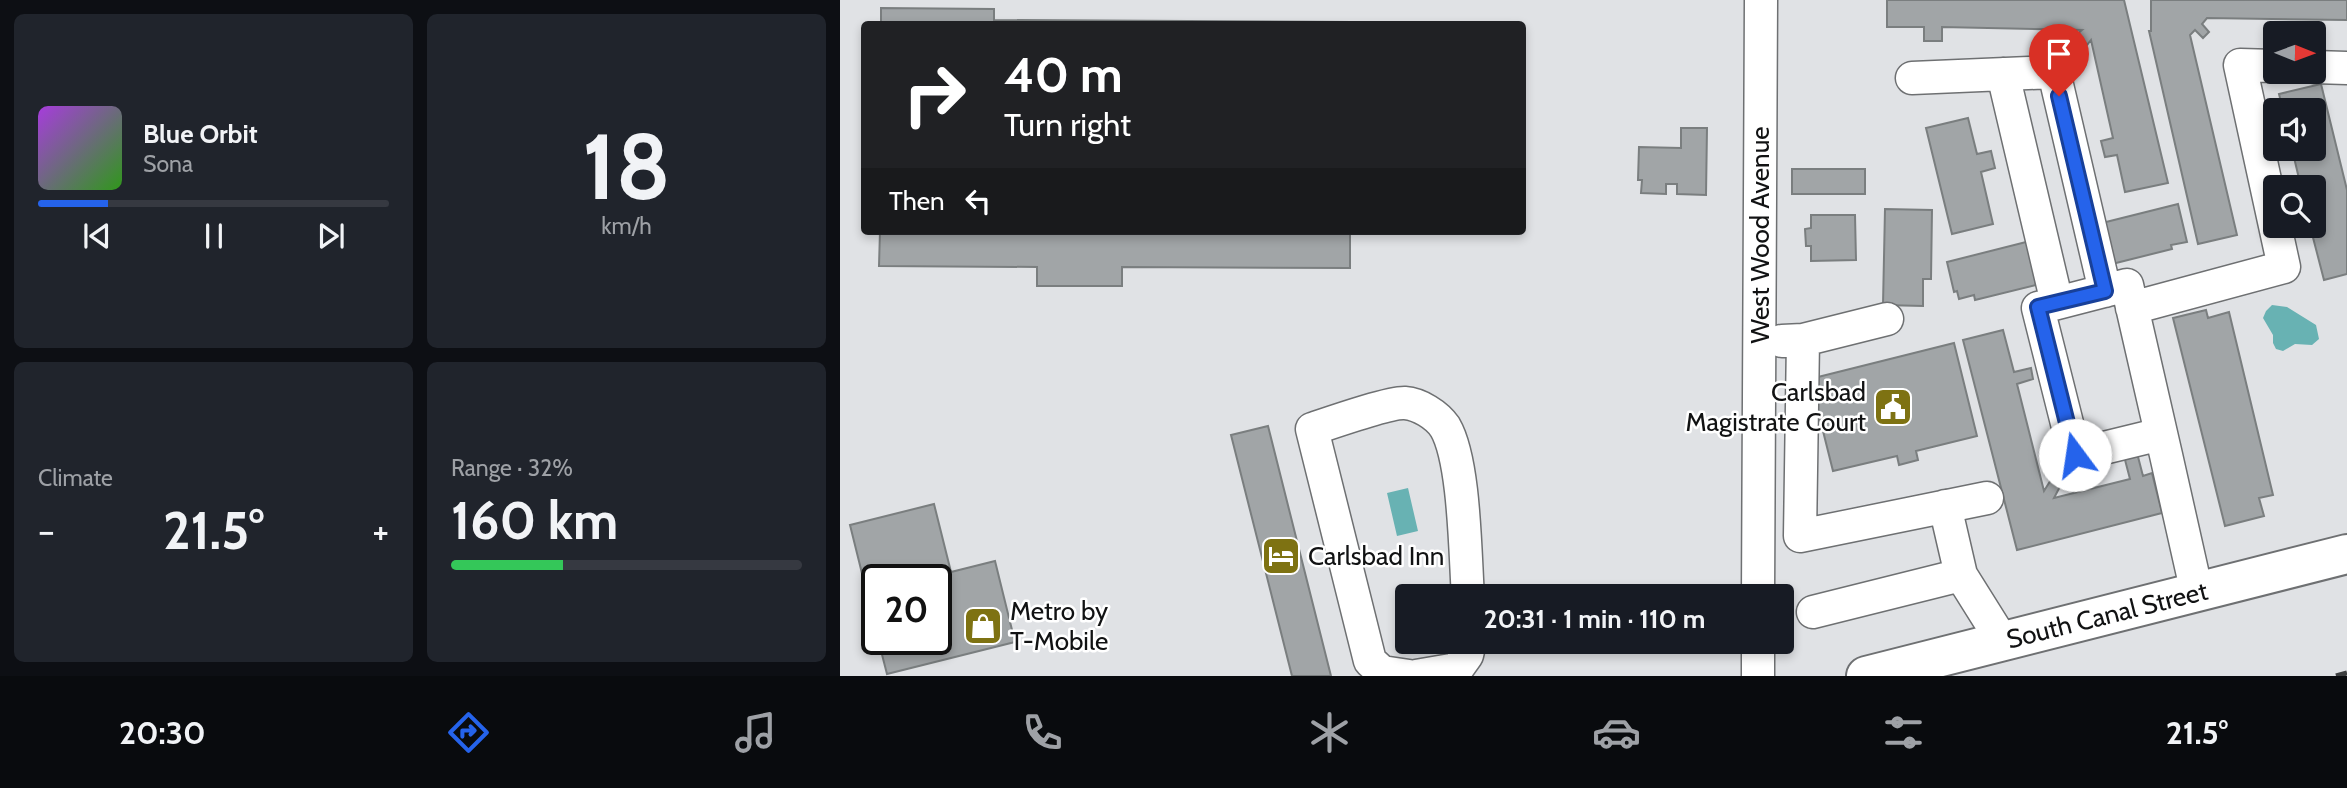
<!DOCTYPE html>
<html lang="en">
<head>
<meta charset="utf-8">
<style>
  body { margin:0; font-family:Cabin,sans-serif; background:#20242c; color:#f1f3f6; height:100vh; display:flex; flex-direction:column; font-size:26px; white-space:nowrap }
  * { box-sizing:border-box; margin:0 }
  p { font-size:23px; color:#9ea1a6 }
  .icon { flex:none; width:38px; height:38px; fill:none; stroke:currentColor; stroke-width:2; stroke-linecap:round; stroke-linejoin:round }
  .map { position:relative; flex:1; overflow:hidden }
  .sheet { display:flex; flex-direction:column; gap:14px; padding:14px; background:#0d0f14; width:840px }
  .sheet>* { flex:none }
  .banner { position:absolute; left:21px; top:21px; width:665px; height:214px; border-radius:7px; box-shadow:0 4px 10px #0003; background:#202124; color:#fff; overflow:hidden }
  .needle { width:46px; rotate:91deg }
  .tools { position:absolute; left:1423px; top:21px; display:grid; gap:14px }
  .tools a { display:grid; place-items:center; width:63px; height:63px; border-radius:7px; background:#171b24; box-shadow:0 4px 10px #0003; font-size:35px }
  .speed { position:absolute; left:21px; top:564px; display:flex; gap:14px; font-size:35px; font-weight:700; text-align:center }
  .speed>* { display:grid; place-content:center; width:91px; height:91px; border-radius:50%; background:#171b24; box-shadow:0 4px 10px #0003; line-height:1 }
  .speed .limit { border:4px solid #111; border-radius:10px; background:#fff; color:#111 }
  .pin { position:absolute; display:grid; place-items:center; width:60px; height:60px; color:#fff; margin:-72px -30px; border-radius:50% 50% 50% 0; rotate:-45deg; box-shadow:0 0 7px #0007 }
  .pin .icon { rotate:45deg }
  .me { position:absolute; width:77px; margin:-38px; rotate:346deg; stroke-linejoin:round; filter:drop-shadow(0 0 5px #0008) }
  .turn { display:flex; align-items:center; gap:24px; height:147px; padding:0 28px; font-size:32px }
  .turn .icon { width:91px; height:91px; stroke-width:2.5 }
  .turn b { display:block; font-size:49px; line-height:60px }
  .then { display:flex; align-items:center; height:66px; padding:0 28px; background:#0003; gap:14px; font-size:26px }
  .big { font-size:52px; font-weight:800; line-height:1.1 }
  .sheet .widget { flex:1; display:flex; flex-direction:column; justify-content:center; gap:10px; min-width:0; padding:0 24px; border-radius:10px; background:#20242c }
  .sheet .dial { align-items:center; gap:0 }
  .dial b { font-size:91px; line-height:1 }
  .song { display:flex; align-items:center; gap:21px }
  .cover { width:84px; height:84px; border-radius:10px; background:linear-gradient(135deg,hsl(280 70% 55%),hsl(110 70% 35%)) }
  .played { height:7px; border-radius:4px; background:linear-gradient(90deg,#2563eb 20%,#363941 20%) }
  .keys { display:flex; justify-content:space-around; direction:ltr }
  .heat { display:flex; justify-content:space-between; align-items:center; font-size:38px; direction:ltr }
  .charge { height:10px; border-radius:5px; background:linear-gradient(90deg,#34c759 32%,#363941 0) }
  .sheet .tiles { flex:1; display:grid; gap:14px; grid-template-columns:repeat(2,1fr) }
  .trip { position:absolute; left:555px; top:584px; width:399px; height:70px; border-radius:7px; background:#171b24; box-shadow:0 4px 10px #0003; font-weight:800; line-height:70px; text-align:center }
  .dock { display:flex; height:112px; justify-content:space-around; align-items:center; background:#090b0e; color:#9ea1a6 }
  .dock .icon { width:49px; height:49px }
  .dock .on { color:#2563eb }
  .dock b { font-size:32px; color:#f1f3f6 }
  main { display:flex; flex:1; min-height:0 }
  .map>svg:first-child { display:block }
  .water { fill:#68b2b3 }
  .building { fill:#a1a5a7; stroke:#7a7e7f; stroke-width:2 }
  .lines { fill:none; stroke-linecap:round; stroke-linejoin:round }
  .minor-casing { stroke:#6e7072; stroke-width:35 }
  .highway-casing { stroke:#6e7072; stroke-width:42 }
  .minor { stroke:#fff; stroke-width:32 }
  .highway { stroke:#fff; stroke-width:38 }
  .rail { stroke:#3c3e3f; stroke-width:5; stroke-dasharray:12 12; stroke-linecap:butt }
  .route-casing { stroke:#184099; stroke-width:18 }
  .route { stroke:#2563eb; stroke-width:12 }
  .labels { text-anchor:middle; stroke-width:5; stroke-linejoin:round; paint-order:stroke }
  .street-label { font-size:26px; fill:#111213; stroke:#fff }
  .poi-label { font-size:26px; fill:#111213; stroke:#fff; text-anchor:start }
</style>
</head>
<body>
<main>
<section class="sheet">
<div class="tiles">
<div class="widget">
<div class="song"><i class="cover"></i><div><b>Blue Orbit</b><p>Sona</p></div></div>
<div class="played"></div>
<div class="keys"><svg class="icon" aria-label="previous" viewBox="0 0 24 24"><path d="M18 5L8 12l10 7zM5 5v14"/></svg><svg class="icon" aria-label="pause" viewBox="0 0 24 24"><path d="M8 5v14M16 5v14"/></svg><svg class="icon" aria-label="next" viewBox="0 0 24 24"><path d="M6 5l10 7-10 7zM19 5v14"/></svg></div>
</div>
<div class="widget dial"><b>18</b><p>km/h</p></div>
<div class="widget"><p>Climate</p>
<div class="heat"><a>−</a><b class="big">21.5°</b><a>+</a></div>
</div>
<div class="widget"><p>Range · 32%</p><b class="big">160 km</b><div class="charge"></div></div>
</div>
</section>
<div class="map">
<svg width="1507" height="676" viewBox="0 0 1507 676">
  <rect width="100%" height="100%" fill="#e0e2e5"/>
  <!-- water -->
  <path class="water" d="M1432 305 1447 307 1476 325 1479 339 1472 345 1455 344 1443 351 1436 349 1433 343V335L1423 318 1426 311Z
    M568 488 578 531 557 536 547 493Z"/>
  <!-- building -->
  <path class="building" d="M1047 0H1284L1328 183 1285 192 1277 155 1265 157 1261 141 1273 138 1251 40 1243 50 1230 40 1242 30 1102 27V41H1084V27H1047Z
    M1311 0H1507V20L1367 18 1362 24 1369 32 1363 38 1355 30 1350 35 1397 235 1358 244 1309 31H1311Z
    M41 8 154 9V20L511 22V24H41Z
    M1481 84 1507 190V274L1484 280 1470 226H1474V187H1461L1452 149H1474V110H1443L1439 94Z
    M1128 118 1137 154 1151 151 1155 168 1141 172 1153 224 1112 234 1086 128Z
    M841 128H867L866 195 837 194V184H826V194L801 193 802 180H798L799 147 841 148Z
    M952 169H1025V194H952Z
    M1338 204 1347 242 1331 245 1332 249 1268 265 1258 224Z
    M1045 209 1092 210 1091 279H1083V306L1043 305Z
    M971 215H1015L1016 260 971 261V246H966L965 229 971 228Z
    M40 231H510V268L282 267V286H197V267L39 266Z
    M1190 241 1196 285 1135 300 1134 295 1119 299 1117 291 1114 292 1107 262Z
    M1366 310 1368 318 1389 312 1433 495 1419 498 1424 516 1385 526 1333 318Z
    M1163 330 1174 372 1191 368 1193 379 1177 384 1204 491 1217 470 1225 477 1214 498 1290 479 1284 456 1297 453 1303 476 1312 473 1322 513 1177 550 1123 340Z
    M1114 343 1137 436 1076 451 1078 460 1059 465 1057 456 993 471 970 379Z
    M428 426 491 676H452L391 435Z
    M94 504 111 572 155 561 175 642 47 674 38 639H96V579H37V634L10 525Z"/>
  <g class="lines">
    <defs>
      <path id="minor" d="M1474 67 1507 68
        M1163 74 1217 303
        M1072 78 1214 72 1265 291
        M1292 308 1444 267 1400 65 1435 66
        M963 340 960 536 1147 498
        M942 341 963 340 1047 319
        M1321 434 1235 455 1198 308 1287 285C1311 388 1334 490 1357 593
        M1105 506 1121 575 1163 642
        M918 597 921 0
        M973 612 1121 575
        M569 676 542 672 530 661 472 429C490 423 550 402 565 403 579 404 597 415 605 427 625 461 625 555 628 597
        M576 676 617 669 627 655 630 642
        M918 676V642"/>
      <path id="highway" d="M1026 676 1507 554"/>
    </defs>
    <!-- minor casing -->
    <use href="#minor" class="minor-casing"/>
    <!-- highway casing -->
    <use href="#highway" class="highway-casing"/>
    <!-- minor -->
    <use href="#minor" class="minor"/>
    <!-- highway -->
    <use href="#highway" class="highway"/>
    <!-- rail -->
    <path class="rail" d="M1496 676 1507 673"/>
  </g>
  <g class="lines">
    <defs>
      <path id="route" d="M1219 96 1265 291 1198 307 1235 455"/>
    </defs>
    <!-- route casing -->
    <use href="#route" class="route-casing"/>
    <!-- route -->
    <use href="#route" class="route"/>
  </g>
  <!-- icons -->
  <defs>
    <symbol id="civic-square" viewBox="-11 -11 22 22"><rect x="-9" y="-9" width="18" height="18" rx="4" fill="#7e7212" stroke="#fff"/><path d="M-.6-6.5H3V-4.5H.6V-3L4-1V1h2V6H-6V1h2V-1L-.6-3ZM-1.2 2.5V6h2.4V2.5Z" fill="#fff"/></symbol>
    <symbol id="hotel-square" viewBox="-11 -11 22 22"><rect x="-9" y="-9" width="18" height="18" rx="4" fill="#7e7212" stroke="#fff"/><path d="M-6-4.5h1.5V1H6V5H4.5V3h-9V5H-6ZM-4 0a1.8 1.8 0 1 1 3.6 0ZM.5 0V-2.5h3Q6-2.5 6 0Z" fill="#fff"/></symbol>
    <symbol id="shop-square" viewBox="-11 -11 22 22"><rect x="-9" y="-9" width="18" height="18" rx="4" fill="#7e7212" stroke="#fff"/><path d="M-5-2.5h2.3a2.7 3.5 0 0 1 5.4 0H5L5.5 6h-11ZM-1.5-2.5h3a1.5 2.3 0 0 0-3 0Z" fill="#fff"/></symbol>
  </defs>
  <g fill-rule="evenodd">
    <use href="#civic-square" x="1031" y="385" width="44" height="44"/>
    <use href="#hotel-square" x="419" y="534" width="44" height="44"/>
    <use href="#shop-square" x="121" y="604" width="44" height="44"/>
  </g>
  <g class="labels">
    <!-- street labels -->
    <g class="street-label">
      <text transform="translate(920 235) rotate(-90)" y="9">West Wood Avenue</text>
      <text transform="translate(1267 615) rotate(-14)" y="9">South Canal Street</text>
    </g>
    <!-- poi labels -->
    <g class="poi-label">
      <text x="1026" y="401" text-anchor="end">Carlsbad<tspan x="1026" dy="30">Magistrate Court</tspan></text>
      <text x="468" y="565">Carlsbad Inn</text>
      <text x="170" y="620">Metro by<tspan x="170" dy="30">T-Mobile</tspan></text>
    </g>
  </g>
</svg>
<div class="tools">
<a><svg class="needle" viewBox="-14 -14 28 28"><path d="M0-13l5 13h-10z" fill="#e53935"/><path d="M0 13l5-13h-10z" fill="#9ea1a6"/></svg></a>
<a><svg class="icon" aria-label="sound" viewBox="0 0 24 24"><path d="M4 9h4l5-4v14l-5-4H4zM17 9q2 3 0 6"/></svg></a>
<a><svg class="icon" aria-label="search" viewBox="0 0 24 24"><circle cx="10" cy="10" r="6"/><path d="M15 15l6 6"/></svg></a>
</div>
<div class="speed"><div class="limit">20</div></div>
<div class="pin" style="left:1219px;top:96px;background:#d93025"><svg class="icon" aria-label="arrive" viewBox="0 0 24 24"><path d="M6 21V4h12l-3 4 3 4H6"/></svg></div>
<svg class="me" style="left:1235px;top:455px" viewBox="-20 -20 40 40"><circle r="19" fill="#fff"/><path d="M0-13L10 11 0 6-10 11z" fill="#2563eb"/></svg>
<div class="trip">20:31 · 1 min · 110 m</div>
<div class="banner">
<div class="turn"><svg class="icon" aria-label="right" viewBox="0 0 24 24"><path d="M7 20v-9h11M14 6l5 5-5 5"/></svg><div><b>40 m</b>Turn right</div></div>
<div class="then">Then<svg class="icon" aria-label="left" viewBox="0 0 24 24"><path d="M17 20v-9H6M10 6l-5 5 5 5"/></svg></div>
</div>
</div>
</main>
<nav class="dock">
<b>20:30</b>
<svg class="icon on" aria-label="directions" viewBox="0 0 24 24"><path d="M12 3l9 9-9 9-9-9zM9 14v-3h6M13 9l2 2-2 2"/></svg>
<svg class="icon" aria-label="music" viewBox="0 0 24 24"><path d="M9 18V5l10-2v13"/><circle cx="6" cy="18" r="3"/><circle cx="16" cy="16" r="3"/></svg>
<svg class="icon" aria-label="phone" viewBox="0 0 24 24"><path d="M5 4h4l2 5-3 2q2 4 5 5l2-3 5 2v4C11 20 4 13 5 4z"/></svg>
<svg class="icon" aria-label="climate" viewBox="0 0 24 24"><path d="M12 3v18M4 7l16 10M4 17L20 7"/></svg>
<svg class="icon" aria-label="car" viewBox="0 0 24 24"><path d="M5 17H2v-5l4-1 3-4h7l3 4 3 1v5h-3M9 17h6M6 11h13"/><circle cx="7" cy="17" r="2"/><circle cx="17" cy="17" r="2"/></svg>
<svg class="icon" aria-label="filters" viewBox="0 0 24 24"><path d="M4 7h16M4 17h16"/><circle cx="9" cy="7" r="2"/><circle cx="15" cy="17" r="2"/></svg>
<b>21.5°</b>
</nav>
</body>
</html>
